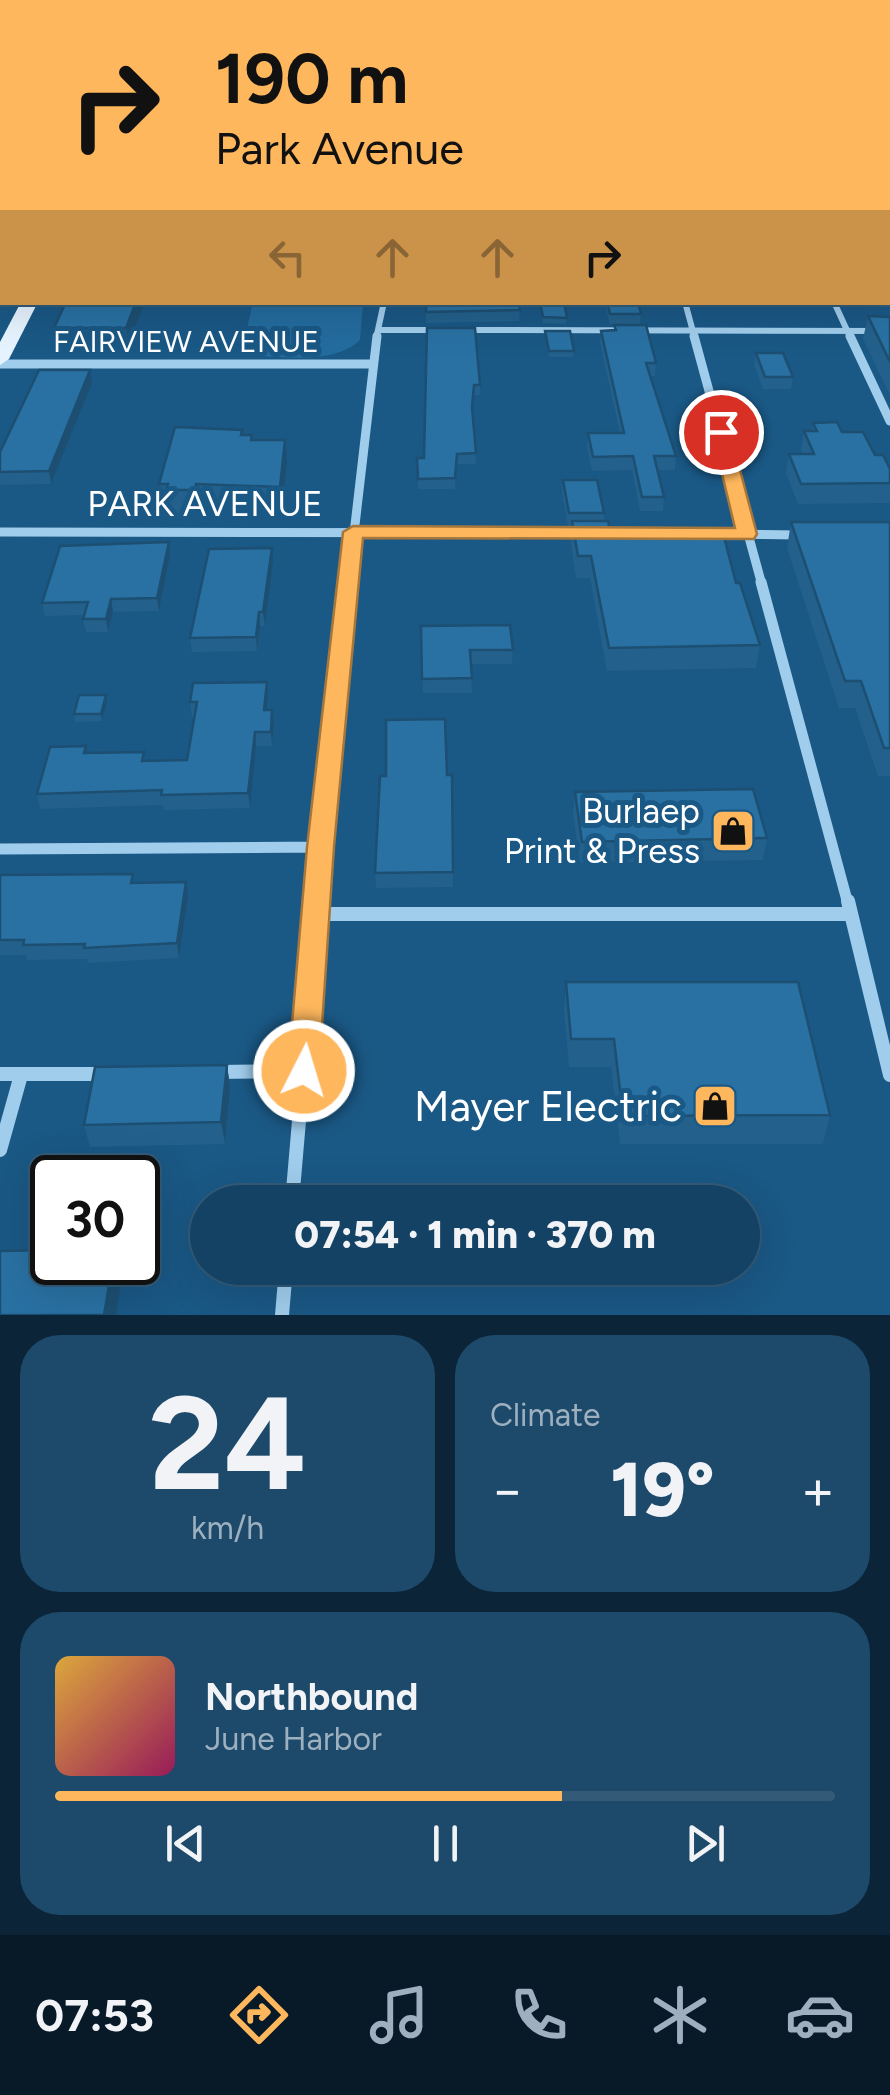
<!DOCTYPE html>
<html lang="en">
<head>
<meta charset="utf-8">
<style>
  body { margin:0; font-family:Figtree,sans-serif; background:#1d496a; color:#f1f3f6; height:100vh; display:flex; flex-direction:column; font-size:38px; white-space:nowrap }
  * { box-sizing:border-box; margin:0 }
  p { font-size:32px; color:#9db0bf }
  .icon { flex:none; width:55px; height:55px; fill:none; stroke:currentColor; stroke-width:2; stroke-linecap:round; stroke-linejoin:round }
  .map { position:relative; height:1315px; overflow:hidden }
  .drawer { display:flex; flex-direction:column; gap:20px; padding:20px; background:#0b2437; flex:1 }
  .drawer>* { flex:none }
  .top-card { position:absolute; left:0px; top:0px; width:890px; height:305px; box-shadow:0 10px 40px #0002,0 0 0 2px #335b78; background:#feb75c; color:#111; overflow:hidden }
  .speed { position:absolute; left:30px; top:1155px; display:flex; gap:20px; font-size:50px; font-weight:700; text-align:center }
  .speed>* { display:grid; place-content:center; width:130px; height:130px; border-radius:50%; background:#144264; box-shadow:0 10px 40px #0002,0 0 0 2px #335b78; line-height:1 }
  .speed .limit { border:5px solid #111; border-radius:15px; background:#fff; color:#111 }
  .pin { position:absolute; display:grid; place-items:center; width:85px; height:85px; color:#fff; margin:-42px; border:5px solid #fff; border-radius:50%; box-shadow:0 2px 10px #0007 }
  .me { position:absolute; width:110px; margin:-55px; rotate:5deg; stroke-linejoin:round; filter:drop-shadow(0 0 8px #0008) }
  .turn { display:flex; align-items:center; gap:35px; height:210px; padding:0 50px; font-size:45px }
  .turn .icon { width:130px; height:130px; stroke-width:2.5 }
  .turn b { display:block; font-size:70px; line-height:85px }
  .lanes { display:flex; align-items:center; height:95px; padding:0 50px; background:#0003; justify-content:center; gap:50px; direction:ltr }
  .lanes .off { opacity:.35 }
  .big { font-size:75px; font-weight:800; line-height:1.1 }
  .drawer .tile { flex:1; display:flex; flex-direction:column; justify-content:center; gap:15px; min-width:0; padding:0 35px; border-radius:40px; background:#1d496a }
  .drawer .dial { align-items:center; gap:0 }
  .dial b { font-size:130px; line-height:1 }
  .song { display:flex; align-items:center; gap:30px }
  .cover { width:120px; height:120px; border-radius:15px; background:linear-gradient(135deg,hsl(40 70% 55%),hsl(330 70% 35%)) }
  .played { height:10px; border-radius:5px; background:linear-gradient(90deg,#feb75c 65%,#335b78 65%) }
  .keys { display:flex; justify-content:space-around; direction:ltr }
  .heat { display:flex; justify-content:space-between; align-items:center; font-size:55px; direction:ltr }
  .drawer .tiles { flex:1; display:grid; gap:20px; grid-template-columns:1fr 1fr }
  .tile:last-child { grid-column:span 2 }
  .trip { position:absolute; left:190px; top:1185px; width:570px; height:100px; border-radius:50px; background:#144264; box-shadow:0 10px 40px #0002,0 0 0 2px #335b78; font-weight:800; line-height:100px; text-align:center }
  .dock { display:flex; height:160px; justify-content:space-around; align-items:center; background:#081a28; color:#9db0bf }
  .dock .icon { width:70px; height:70px }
  .dock .active { color:#feb75c }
  .dock b { font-size:45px; color:#f1f3f6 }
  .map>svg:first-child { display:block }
  .green { fill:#236c9e }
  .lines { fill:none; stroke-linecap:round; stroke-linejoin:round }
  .minor-far4 { stroke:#a0cdec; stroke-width:5 }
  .minor-far3 { stroke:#a0cdec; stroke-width:6 }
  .minor-far2 { stroke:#a0cdec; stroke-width:9 }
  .minor-far1 { stroke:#a0cdec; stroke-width:11 }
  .minor { stroke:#a0cdec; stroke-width:14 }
  .secondary { fill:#cce6f9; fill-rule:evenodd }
  .primary { fill:#e5f3ff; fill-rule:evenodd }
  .rail-casing { stroke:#fff; stroke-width:5 }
  .rail { stroke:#1a5885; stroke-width:4; stroke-dasharray:11; stroke-linecap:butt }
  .wall { fill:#23618c }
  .shaded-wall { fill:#1d4f72 }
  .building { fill:#2971a3; stroke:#1d4f72; stroke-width:2.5 }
  .route { fill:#feb75c; stroke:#a5773c; stroke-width:2.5 }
  .labels { text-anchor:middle; stroke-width:10; stroke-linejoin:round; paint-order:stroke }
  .far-street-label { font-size:30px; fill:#fff; stroke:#1a5885 }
  .street-label { font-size:35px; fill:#fff; stroke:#1a5885 }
  .poi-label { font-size:35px; fill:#fff; stroke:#1a5885; text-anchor:end }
  .near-poi-label { font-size:42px; fill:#fff; stroke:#1a5885; text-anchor:end }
</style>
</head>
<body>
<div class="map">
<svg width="890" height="1315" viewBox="0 0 890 1315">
  <rect width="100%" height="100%" fill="#1a5885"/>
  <!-- green -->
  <path class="green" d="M205 0H890V124L888 2Z
    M253 302 363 303 360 340C332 367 277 355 241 355Z"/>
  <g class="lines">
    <!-- minor-far4 -->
    <path class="minor-far4" d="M307 0 314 2"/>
    <!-- minor-far3 -->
    <path class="minor-far3" d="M685 302 695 339
      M834 302 851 339
      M381 330H440
      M462 330 890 331
      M376 339 384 302"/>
    <!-- minor-far2 -->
    <path class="minor-far2" d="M694 336 762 585
      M850 336 890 421
      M0 364H371
      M0 532 584 533
      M711 534 799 535
      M348 585 377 336"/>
    <!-- minor-far1 -->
    <path class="minor-far1" d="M761 582 848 904
      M0 849 321 847
      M318 904 348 582"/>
    <!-- minor -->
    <path class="minor" d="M848 901 890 1075
      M317 914H851
      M216 1072 304 1071
      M0 1074H104
      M0 1150 21 1075
      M292 1202 318 901
      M282 1315 286 1268"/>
    <!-- secondary -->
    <path class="secondary" d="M0 187 2 188V194L0 195Z
      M890 193V201L888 200V194Z"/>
    <!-- primary -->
    <path class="primary" d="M21 302H38L9 359 0 365V342Z"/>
    <defs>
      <path id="rail" d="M0 2H7"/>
    </defs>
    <!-- rail casing -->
    <use href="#rail" class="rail-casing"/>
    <!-- rail -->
    <use href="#rail" class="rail"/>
  </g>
  <!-- wall -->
  <path class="wall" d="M0 16H2V89H0Z
    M2 91V152H0V94Z
    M66 302H145L129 344 57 343 54 328Z
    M426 302 520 310 519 321 426 323Z
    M539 302 567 318 566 324 543 323Z
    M566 302H638L641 314 640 324H610L605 304 566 305Z
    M868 316 890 317V395L863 339Z
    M614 325 656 363 655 376H650L676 456 675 470H658L664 497 663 511H640L632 470 592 471 587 447 588 433H620L600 343 601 331H614Z
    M427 328 480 385V395H474L472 412 476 464H457L455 489H418L417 458H424Z
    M545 331 574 351 573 357H549Z
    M756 353 793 377 791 389H763L754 365Z
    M90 370 92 383 51 484 0 485V452Z
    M813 423 842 432 875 455 890 469V503L798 504 786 473 789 454H803L801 450 804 431H812Z
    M242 430 243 435H252L253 440 287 463 282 510 199 508 198 513H170L169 508H163L159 484Z
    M563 480 604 513V521L610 530 736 583 760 645 756 668 607 671 590 578H576L571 543 572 526H568L562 493Z
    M791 522H890V776H878L855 708H839L787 548Z
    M170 555 159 611 113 612 108 632H86L83 619 84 615 45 616 42 603Z
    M273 562 265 626H260L257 651 192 652 190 638Z
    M421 626 513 650 512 664H471L472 693H423Z
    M268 696 267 710 274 724 272 746H256L250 808 164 810 163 805 40 809 37 794 146 761 187 760 194 717H192L190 702Z
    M107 702 102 721 75 722 74 714Z
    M447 775H452L453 887 376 888 375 873Z
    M575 792 767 838 763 860 580 863 573 814Z
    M0 875 134 883 188 897 179 958 88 963 87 959 27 960 26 955H0Z
    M566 982 830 1115 823 1144H620L611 1067H569L564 1010Z
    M227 1065 230 1087 225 1144 90 1147 84 1125Z"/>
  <!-- shaded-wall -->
  <path class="shaded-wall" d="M2 251V266L0 272V257Z
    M136 302H145L129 344 126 328Z
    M90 370 92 383 51 484 49 471Z
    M285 440 287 463 282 510 280 487Z
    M196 484 199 508 198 513 195 490Z
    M169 542 170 555 159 611 157 598Z
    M272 548 273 562 265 626 263 612Z
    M111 599 113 612 108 632 106 619Z
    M259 612 260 626 257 651 256 637Z
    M267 682 268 696 265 725 264 710Z
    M106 695 107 702 102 721 101 714Z
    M272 710 274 724 272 746 271 732Z
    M255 732 256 746 250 808 248 793Z
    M186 882 188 897 179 958 177 943Z
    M227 1065 230 1087 225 1144 221 1122Z
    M113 1262H119L122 1276 116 1315H104Z"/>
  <!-- building -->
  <path class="building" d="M0 16H2V51H0Z
    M2 91V134H0V94Z
    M0 198H2V251L0 257Z
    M66 302H136L126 328H54Z
    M426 302H519L520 310 426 312Z
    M540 302H564L567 318 543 317Z
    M607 302H638L641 314H610Z
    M868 316 890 317V362Z
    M614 325H646L656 363H646L676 456H654L664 497H642L633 456 593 457 588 433H624L601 331 616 330Z
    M427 328H475L480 385H474L472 407 476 453 457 454 455 478 418 479 417 458H424Z
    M545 331H570L574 351H549Z
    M756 353H783L793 377H765Z
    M39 370H90L49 471 0 472V452Z
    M837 422 842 432H863L875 455H883L890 469V483L801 484 789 454H814L804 431H817L813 423Z
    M175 427 242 430 241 435H252L251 440H285L280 487 196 484 195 490H166L168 484H159Z
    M563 480H597L604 513H569Z
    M572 521H608L610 530 626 532 723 533 736 583H740L760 645 609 648 591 556H578Z
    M791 522H890V748H884L861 681H845Z
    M169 542 157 598 111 599 106 619H83L88 602 42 603 60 546Z
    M272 548 263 612H259L256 637 190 638 209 549Z
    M510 625 513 650H470L472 678 422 679 421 626Z
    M267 682 264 710H272L271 732H255L248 793 161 795 162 790 37 794 50 747 86 746 84 753 144 752 142 761 187 760 197 702H190L193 683Z
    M79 695H106L101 714H74Z
    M445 719 447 775H452L453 872 375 873 380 776H386V720Z
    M753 789 767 838 582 842 575 792Z
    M133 874 131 883 186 882 177 943 84 948 85 944 23 945 24 940H0V875Z
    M566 982H798L830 1115 623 1116 614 1039H571Z
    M227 1065 221 1122 84 1125 95 1067Z
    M52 1250V1262H113L104 1315H0V1251Z"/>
  <!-- route -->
  <path class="route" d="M721 427 730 432 757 534 754 539 363 538 334 847 319 1071 315 1080 304 1084 293 1080 288 1071 307 847 343 532 353 526 735 528 712 432Z"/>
  <!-- icons -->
  <defs>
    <symbol id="shop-square" viewBox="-11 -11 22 22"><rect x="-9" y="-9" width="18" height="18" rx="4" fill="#feb75c" stroke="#1a5885"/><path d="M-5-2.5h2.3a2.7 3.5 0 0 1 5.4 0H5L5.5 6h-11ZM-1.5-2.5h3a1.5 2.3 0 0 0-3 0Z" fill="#111"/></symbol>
  </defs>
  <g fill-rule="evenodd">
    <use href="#shop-square" x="708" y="806" width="50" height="50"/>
    <use href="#shop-square" x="690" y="1081" width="50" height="50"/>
  </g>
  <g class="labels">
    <!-- far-street labels -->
    <g class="far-street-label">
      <text x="186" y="352">FAIRVIEW AVENUE</text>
    </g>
    <!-- street labels -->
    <g class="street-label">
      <text x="205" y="516">PARK AVENUE</text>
    </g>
    <!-- poi labels -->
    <g class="poi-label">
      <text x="700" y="823">Burlaep<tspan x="700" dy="40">Print &amp; Press</tspan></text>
    </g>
    <!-- near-poi labels -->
    <g class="near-poi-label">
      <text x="682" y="1121">Mayer Electric</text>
    </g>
  </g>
</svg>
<div class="speed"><div class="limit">30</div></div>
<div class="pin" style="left:721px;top:432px;background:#d93025"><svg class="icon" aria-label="arrive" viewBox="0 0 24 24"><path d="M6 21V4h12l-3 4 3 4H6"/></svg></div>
<svg class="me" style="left:304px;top:1071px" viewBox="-20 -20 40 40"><circle r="17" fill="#feb75c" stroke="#fff" stroke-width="3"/><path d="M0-11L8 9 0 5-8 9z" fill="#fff"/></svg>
<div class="trip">07:54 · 1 min · 370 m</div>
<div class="top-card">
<div class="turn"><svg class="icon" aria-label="right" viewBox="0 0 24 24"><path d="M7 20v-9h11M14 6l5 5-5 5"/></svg><div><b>190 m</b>Park Avenue</div></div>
<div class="lanes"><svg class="icon off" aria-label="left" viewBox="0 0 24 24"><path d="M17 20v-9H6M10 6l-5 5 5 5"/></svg><svg class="icon off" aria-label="ahead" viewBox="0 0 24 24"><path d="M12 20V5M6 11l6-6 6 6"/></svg><svg class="icon off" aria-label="ahead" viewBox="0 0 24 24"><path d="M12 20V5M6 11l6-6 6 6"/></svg><svg class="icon" aria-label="right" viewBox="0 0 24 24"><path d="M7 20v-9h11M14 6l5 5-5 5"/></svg></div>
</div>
</div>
<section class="drawer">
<div class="tiles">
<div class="tile dial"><b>24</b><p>km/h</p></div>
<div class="tile"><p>Climate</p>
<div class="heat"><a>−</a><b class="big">19°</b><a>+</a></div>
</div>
<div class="tile">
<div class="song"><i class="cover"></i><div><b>Northbound</b><p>June Harbor</p></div></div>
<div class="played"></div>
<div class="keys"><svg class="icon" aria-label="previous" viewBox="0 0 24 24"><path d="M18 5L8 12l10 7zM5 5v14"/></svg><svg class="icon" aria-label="pause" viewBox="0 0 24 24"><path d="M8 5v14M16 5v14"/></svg><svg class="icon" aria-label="next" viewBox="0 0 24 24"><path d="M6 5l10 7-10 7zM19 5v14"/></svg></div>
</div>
</div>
</section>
<nav class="dock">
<b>07:53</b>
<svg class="icon active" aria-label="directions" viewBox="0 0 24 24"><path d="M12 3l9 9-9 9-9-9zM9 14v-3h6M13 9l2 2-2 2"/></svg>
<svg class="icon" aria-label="music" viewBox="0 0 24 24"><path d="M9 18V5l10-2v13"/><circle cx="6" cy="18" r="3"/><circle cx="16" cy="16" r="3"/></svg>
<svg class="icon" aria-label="phone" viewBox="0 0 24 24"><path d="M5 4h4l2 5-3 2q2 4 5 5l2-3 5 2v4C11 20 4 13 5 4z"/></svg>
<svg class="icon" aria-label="climate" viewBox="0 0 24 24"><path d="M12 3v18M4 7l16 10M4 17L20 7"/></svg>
<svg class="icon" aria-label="car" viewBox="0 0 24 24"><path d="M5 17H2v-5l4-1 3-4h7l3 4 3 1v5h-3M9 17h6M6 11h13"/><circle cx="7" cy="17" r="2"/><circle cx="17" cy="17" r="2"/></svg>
</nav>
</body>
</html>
